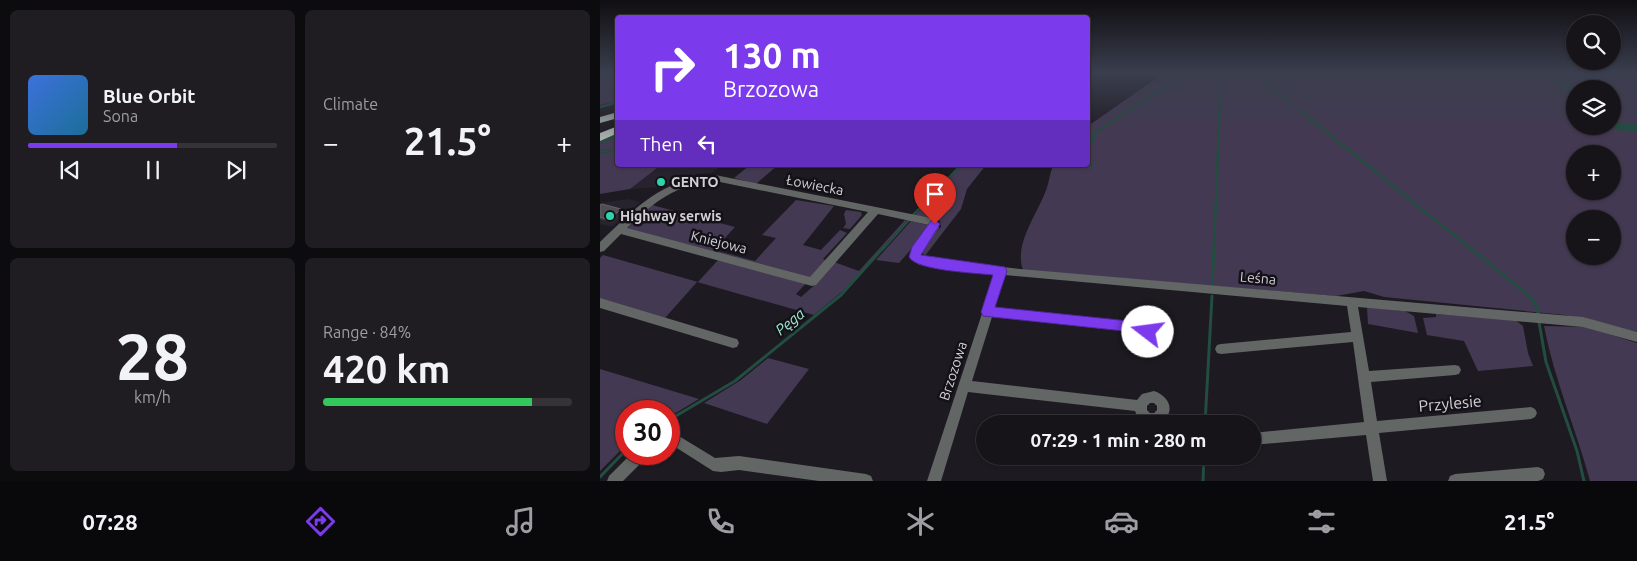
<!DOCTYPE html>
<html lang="en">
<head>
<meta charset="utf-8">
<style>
  body { margin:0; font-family:Ubuntu,sans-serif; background:#1f1d22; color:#f1f3f6; height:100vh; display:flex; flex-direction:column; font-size:19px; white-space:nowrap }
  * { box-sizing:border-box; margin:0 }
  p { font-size:16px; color:#9e9ea2 }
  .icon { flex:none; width:28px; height:28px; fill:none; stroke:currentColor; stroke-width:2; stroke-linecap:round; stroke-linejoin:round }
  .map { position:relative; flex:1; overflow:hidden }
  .details { display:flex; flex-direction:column; gap:10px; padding:10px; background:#0c0b0e; width:600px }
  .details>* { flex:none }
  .banner { position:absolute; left:15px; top:15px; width:475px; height:152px; border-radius:5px; box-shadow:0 1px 4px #0004,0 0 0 1px #353338; background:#7c3aed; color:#fff; overflow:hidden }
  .buttons { position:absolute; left:966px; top:15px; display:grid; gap:10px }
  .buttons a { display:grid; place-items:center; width:55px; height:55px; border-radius:50%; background:#161419; box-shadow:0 1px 4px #0004,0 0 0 1px #353338; font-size:25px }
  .speed { position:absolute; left:15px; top:400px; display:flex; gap:10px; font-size:25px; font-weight:700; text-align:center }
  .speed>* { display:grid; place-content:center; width:65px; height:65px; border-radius:50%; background:#161419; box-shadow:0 1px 4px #0004,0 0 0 1px #353338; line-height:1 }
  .speed .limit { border:8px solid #d22; background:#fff; color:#111 }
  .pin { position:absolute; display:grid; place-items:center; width:42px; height:42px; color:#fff; margin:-51px -21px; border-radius:50% 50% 50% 0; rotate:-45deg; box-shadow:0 0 5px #0007 }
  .pin .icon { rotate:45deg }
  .me { position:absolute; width:55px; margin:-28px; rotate:285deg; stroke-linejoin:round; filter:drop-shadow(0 0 4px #0008) }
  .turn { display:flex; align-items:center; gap:18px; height:105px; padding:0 25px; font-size:22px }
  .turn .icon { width:65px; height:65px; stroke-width:2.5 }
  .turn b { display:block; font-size:35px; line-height:42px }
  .then { display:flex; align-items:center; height:48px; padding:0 25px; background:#0003; gap:10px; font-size:19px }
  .big { font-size:38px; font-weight:600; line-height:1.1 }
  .details .card { flex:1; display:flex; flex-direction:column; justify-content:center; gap:8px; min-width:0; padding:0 18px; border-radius:8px; background:#1f1d22 }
  .details .dial { align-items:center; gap:0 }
  .dial b { font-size:65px; line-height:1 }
  .song { display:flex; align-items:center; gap:15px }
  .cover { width:60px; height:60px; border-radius:8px; background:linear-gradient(135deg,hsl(220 70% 55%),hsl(200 70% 35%)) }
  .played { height:5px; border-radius:2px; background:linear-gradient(90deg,#7c3aed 60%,#353338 60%) }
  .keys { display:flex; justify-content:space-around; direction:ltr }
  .heat { display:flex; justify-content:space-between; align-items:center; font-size:28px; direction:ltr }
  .charge { height:8px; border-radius:4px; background:linear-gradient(90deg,#34c759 84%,#353338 0) }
  .details .tiles { flex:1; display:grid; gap:10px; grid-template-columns:repeat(2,1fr) }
  .trip { position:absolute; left:376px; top:415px; width:285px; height:50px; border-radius:25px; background:#161419; box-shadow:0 1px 4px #0004,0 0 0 1px #353338; font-weight:600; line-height:50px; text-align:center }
  .tab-bar { display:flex; height:80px; justify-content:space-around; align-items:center; background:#09080a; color:#9e9ea2 }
  .tab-bar .icon { width:35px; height:35px }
  .tab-bar .current { color:#7c3aed }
  .tab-bar b { font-size:22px; color:#f1f3f6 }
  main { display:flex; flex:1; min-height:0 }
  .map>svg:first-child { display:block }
  .built { fill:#27232e }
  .green { fill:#443952; fill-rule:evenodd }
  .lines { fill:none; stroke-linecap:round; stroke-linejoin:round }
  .stream-far1 { stroke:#224d40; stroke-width:2.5 }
  .stream { stroke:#224d40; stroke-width:3 }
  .river { fill:#224d40; fill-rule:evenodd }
  .minor { fill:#626664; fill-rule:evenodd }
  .major { fill:#a9b2af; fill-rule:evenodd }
  .wall { fill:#403d44 }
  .shaded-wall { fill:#2b282f }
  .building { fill:#504d54; stroke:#646168 }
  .route { fill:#7c3aed; stroke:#51269a }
  .poi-dot { fill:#2cd5ab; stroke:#141118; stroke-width:2 }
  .labels { text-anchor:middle; stroke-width:5; stroke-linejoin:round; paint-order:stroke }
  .poi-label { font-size:14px; font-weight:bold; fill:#d2d0d5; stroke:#141118; text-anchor:start }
  .street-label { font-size:14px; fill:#d2d0d5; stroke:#141118 }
  .water-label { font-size:15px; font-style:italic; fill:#9ce8ce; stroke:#141118 }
  .near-street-label { font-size:16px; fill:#d2d0d5; stroke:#141118 }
</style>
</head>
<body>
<main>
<section class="details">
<div class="tiles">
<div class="card">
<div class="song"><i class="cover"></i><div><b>Blue Orbit</b><p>Sona</p></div></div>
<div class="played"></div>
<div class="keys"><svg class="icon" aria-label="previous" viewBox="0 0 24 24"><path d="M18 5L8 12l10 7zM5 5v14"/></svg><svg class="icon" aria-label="pause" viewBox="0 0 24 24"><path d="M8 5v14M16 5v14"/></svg><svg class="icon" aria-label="next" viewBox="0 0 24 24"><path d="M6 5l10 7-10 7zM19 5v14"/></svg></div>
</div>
<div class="card"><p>Climate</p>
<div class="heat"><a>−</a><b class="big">21.5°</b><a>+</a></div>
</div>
<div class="card dial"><b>28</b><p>km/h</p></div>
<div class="card"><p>Range · 84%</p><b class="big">420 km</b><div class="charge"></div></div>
</div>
</section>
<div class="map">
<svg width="1037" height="481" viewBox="0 0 1037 481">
  <rect width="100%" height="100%" fill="#1d1a21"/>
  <!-- built -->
  <path class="built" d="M61 165H122L112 173 96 174 90 179 60 187 30 189Z
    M28 199 40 202 12 227 0 224V203Z"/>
  <!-- green -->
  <path class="green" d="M0 73H17V101L0 105Z
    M564 73H1037V332L965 315 784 297 764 291 736 296 423 270C413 242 441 210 448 184 450 177 450 171 454 165H488V126ZM975 89H1012V126H975ZM975 154H1012V191H975ZM975 219H1012V256H975Z
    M17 132V148L0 151V139Z
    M17 150 18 165H61L30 189 0 194V153Z
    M150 165H178L156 184 134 178Z
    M362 165H386L367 189 361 209 324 257 322 249 341 227 340 221 336 218 314 216Z
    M196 200 234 206 203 245 221 250 240 230 247 233 223 259 227 261 196 294 201 297 217 283 234 262 259 271 305 220 307 221 244 290 214 315 97 282 65 318 0 300V258L3 255 98 282 118 260 22 233 52 205 135 227 114 250 155 261 176 238 162 235Z
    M246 210 261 212 262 215 250 229 243 228 246 224 244 214Z
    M311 221 328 225V230L299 263 276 260Z
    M767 307 805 311 814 316 818 333 768 324Z
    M836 314 915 320 923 326 928 353 933 366 878 371 864 341 827 335 823 318 836 317Z
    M944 326 987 327 1037 343V481H990C976 429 954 379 944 326Z
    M168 358 209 369 167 424 104 403 141 380Z
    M0 369 99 399 69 417V411H26V445L0 471Z"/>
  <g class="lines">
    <!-- stream-far1 -->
    <path class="stream-far1" d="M654 73 693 105
      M488 75 494 73
      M0 107 18 102
      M699 110 871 249
      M0 143 18 135
      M488 151 495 133 558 91 593 73
      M0 152 18 149
      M488 162 492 166
      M313 215 361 165
      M283 249 309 220
      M614 249 621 73"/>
    <!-- stream -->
    <path class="stream" d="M869 247 927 294 935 303 938 313
      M612 287 614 247
      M939 322 946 362 977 451 984 481
      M69 420 135 381 241 295 284 247
      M605 424 612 296
      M0 477 26 450
      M603 481 604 456"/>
    <!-- river -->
    <path class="river" d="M951 73H961L964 79 976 89 975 96 956 83Z
      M1012 120 1026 124 1037 123V131L1026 132 1008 127 1012 126Z"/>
    <!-- minor -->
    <path class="minor" d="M115 175 336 219 339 228 320 255 326 258 420 269 983 317 1037 332V342L983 327 758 307 769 371 855 365 859 366 861 370 859 374 855 375 771 382 777 421 931 407 935 409 937 413 935 417 931 419 779 433 787 481H773L766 435 652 445V433L764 422 753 342 621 354 617 353 615 349 617 345 621 344 751 332 747 306 405 275 395 308 546 323C558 305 586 324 568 342 557 347 549 344 544 333L392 317 372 381 537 400 542 394 554 391C569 396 576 411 562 422 549 426 540 424 535 411L368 392 341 481H327L395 274 320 265 311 260 310 254 329 227V225L278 214 216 285 212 286 21 234 4 251 0 252V242C38 206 60 180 115 175ZM115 181 268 212 210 277 27 228C55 201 75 185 115 181ZM558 325 563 328V332L560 335 555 332V328ZM550 403H554L557 406V410L554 413H550L547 410V406Z
      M0 298 133 338 137 339 139 343 137 347 133 348 0 308Z
      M69 430 115 458 139 456 266 474 271 476 273 481H219L139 470 121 472 113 471 69 443Z
      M31 454H47L45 459 23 481H7L9 476Z
      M938 467 943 469 945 474 943 479 938 481H848L850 476 855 474Z"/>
    <!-- major -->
    <path class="major" d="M18 112V118L0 123V117Z
      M18 126V133L0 141V133Z"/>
  </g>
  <!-- wall -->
  <path class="wall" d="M0 205 21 209 24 212 12 223 0 219Z"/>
  <!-- shaded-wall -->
  <path class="shaded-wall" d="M21 209 24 212 12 223 9 220Z"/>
  <!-- building -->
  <path class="building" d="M2 204 21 209 9 220 0 217V205Z"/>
  <!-- sky -->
  <linearGradient id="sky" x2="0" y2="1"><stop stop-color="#100e12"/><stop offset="0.52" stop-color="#3a3e4e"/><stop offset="1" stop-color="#3a3e4e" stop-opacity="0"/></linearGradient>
  <rect width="1037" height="140" fill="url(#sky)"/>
  <!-- route -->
  <path class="route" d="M335 220 340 224 321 255 405 267 407 271 395 307 548 323 555 328 553 336 548 337 543 333 383 316 381 312 393 275C376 273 317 271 309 257L312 247 331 221Z"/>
  <!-- markers -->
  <g class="poi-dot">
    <circle cx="61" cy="182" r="5"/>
    <circle cx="10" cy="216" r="5"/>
  </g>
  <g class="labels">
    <!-- poi labels -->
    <g class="poi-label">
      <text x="71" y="187">GENTO</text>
      <text x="20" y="221">Highway serwis</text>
    </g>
    <!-- street labels -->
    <g class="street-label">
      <text transform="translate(215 185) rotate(11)" y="5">Łowiecka</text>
      <text transform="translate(119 242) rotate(14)" y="5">Kniejowa</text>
      <text transform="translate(658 278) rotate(5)" y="5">Leśna</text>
      <text transform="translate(353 371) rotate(-72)" y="5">Brzozowa</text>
    </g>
    <!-- water labels -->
    <g class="water-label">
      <text transform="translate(190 322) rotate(-39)" y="5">Pęga</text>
    </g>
    <!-- near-street labels -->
    <g class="near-street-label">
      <text transform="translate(850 403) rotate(-5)" y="6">Przylesie</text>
    </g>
  </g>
</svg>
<div class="buttons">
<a><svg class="icon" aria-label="search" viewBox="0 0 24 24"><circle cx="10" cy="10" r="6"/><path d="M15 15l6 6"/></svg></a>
<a><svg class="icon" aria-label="layers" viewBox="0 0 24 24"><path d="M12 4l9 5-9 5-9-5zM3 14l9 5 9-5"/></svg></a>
<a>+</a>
<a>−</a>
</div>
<div class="speed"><div class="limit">30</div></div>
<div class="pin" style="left:335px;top:224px;background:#d93025"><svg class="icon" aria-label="arrive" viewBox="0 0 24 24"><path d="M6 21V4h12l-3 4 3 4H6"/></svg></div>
<svg class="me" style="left:548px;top:332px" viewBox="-20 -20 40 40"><circle r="19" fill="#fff"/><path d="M0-13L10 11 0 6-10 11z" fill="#7c3aed"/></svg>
<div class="trip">07:29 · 1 min · 280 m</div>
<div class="banner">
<div class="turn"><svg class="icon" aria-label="right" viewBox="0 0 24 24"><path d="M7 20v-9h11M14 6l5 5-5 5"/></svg><div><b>130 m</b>Brzozowa</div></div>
<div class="then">Then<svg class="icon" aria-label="left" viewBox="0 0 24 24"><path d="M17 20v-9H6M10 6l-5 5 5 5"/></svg></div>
</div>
</div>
</main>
<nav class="tab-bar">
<b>07:28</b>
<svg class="icon current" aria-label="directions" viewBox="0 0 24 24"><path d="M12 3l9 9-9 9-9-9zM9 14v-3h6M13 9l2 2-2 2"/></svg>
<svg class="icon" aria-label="music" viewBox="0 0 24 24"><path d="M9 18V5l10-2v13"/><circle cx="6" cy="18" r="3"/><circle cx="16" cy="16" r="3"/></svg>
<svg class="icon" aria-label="phone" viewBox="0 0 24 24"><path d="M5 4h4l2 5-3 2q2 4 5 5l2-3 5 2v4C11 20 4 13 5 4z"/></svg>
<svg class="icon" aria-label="climate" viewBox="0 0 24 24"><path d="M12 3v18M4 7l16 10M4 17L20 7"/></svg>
<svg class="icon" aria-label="car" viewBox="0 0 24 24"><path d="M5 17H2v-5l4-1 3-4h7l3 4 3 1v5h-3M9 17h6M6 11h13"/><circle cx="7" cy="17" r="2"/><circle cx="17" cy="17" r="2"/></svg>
<svg class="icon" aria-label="filters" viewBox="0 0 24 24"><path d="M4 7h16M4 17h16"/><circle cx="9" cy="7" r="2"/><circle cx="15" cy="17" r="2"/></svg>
<b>21.5°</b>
</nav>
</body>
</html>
